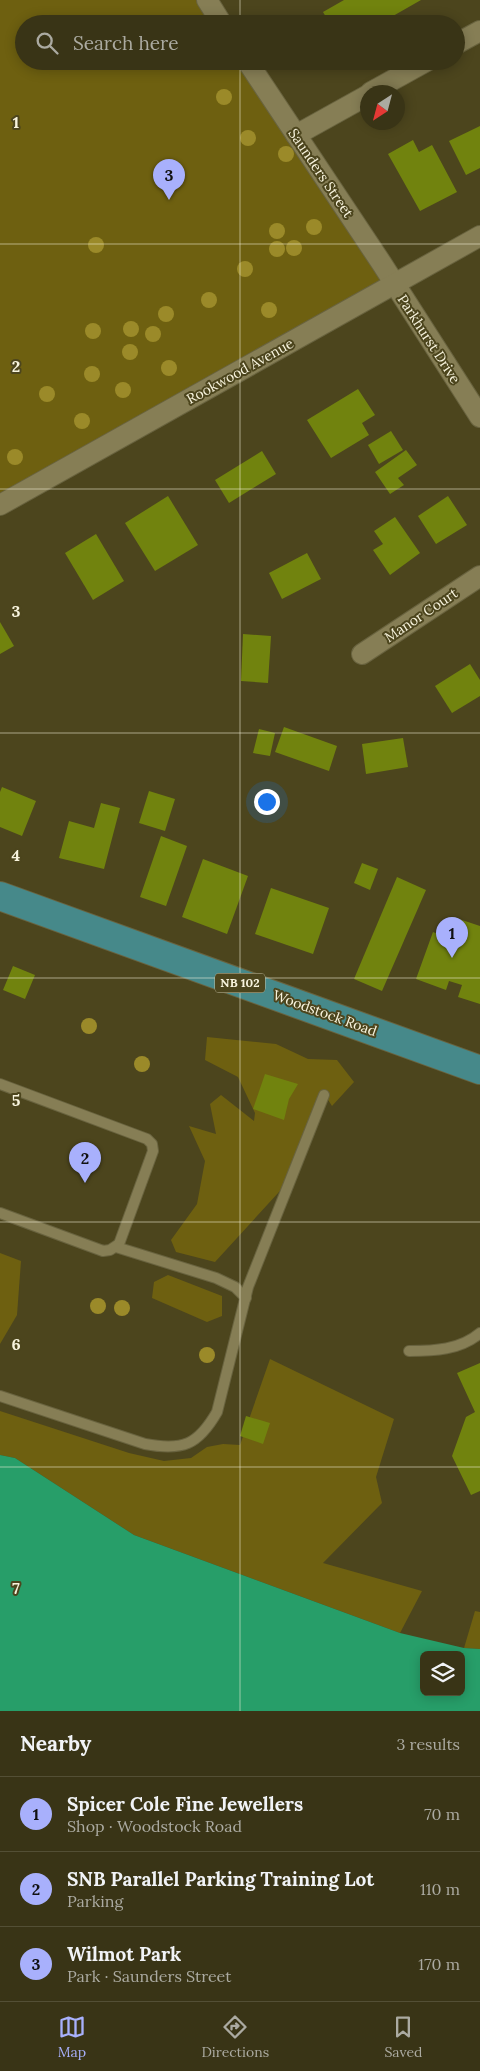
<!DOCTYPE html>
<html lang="en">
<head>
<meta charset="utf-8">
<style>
	body { margin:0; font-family:Lora,serif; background:#403c1f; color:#f1f3f6 }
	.controls { position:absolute; right:15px; bottom:15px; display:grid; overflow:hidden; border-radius:8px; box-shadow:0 2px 12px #0003 }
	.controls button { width:45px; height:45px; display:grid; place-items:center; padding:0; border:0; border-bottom:1px solid #534f35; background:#393416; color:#f1f3f6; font:25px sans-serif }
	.compass { position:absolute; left:360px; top:85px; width:45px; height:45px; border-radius:50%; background:#393416; box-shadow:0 2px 12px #0003; rotate:216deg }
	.you { position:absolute; left:266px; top:801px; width:18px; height:18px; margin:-12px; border:4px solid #fff; border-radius:50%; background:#1a73e8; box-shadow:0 0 0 8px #1a73e833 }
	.badge { display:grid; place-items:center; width:32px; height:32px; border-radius:50%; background:#a8b0fc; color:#111; font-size:16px; font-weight:700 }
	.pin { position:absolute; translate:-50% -41px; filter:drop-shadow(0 1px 2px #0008) }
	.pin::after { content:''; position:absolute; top:26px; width:18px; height:15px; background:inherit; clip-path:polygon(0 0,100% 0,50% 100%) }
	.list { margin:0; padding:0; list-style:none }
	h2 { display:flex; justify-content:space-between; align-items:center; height:65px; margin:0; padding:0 20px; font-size:21px }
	h2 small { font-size:16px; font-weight:400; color:#abaaa1 }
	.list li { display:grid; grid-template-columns:32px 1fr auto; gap:15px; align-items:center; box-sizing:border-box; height:75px; padding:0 20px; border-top:1px solid #534f35 }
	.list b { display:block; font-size:19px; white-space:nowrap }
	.list p { margin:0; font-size:16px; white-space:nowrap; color:#abaaa1 }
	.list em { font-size:16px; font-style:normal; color:#abaaa1 }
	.icon { flex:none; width:28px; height:28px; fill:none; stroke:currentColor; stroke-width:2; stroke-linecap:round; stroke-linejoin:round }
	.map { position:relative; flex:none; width:480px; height:1711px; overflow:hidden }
	.search { position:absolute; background:#393416; box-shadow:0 2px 12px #0003; left:15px; right:15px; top:15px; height:55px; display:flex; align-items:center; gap:12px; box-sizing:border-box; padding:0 18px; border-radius:28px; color:#abaaa1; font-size:19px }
	.sheet { height:290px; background:#393416 }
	nav { display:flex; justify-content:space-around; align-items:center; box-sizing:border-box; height:70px; border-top:1px solid #534f35; background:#393416; font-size:14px; color:#abaaa1 }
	nav a { display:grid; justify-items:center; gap:2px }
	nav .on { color:#a8b0fc }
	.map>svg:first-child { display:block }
	.green { fill:#6e6010 }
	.water { fill:#279e69; fill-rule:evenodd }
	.building { fill:#71830e }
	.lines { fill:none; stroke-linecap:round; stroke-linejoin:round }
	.lane-casing { stroke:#69633f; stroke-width:12 }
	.street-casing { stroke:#69633f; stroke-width:22 }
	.primary-casing { stroke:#69633f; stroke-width:30 }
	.lane { stroke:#867e55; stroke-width:10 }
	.street { stroke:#867e55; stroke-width:20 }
	.primary { stroke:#46898a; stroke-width:28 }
	.tree { fill:#9b8a29 }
	.grid { fill:none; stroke:#f8f4de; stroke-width:1; stroke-opacity:0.55 }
	.labels { text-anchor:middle; stroke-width:4; stroke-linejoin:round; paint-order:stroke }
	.shield { fill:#4c451d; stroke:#c4c0a4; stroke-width:1 }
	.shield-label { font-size:12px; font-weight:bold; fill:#f8f4de }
	.street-label { font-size:14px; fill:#f8f4de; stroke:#4c451d }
	.grid-label { font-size:16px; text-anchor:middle; font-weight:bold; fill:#f8f4de; stroke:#4c451d; stroke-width:4; stroke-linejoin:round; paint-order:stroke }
</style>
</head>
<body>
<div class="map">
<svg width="480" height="1711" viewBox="0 0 480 1711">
	<rect width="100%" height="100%" fill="#4c451d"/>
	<g class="green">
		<polygon points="0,0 207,0 222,24 24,24 24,61 247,61 395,285 0,505"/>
		<polygon points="207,1037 276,1044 308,1059 337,1060 354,1082 332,1106 325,1095 290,1180 215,1262 176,1252 171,1240 197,1204 205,1161 189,1126 216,1134 210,1104 221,1095 254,1121 255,1113 238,1077 205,1060"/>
		<polygon points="0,1253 21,1261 17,1315 0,1344"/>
		<polygon points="168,1275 222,1296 222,1316 207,1322 152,1298 154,1282"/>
		<polygon points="270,1359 394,1419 376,1477 382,1503 323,1563 422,1591 400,1633 134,1535 15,1458 0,1455 0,1411 129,1453 164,1461 191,1458 207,1447 223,1444 240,1445"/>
		<polygon points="475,1611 480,1612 480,1649 464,1648"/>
	</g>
	<path class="water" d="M0 1455 15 1458 134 1535 400 1633 464 1648 480 1649V1711H0ZM424 1655H461V1692H424Z"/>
	<g class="building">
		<polygon points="344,0 421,0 379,24 330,24 323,12"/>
		<polygon points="480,126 480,168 466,175 449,141"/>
		<polygon points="413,140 419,152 432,145 457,192 420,211 388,154"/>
		<polygon points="358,389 375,415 362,423 369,435 331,458 307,420"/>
		<polygon points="391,431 403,450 379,464 368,445"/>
		<polygon points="406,450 417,465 398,478 404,485 390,494 375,472"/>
		<polygon points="262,451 276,474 229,503 215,480"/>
		<polygon points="168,496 198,545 155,571 125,523"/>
		<polygon points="448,496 467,525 436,544 418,516"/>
		<polygon points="395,517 420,553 390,575 373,550 383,544 374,531"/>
		<polygon points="96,534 124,581 93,600 65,553"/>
		<polygon points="307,553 321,579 282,599 269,573"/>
		<polygon points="0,622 14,646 0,654"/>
		<polygon points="243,634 271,636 268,683 241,681"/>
		<polygon points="470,664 480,680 480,696 452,713 435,686"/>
		<polygon points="284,727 337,746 329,771 275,752"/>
		<polygon points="259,729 275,733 270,756 253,753"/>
		<polygon points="403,738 408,767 366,774 362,744"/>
		<polygon points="2,787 36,801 22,836 0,827 0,792"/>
		<polygon points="149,791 175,799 165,831 139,823"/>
		<polygon points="101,803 120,808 104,869 59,858 69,821 94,828"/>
		<polygon points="161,836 187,846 166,906 140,897"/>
		<polygon points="203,859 248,876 227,934 182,917"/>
		<polygon points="362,863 378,869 370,890 354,883"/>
		<polygon points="397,877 426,890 382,991 354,979"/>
		<polygon points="271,888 329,908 313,954 255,934"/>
		<polygon points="453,917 480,926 480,1004 458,997 462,985 449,981 446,990 416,979 433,932 446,937"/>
		<polygon points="13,966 35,975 25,999 3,990"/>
		<polygon points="265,1074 298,1084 289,1099 284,1120 253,1109"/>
		<polygon points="480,1363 480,1491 471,1495 452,1456 466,1417 475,1412 457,1373"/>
		<polygon points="246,1416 270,1423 263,1444 240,1436"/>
	</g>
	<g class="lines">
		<defs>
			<g id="lane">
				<polyline points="0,1084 147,1139 152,1144 153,1151 119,1244 110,1250 103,1251 0,1213"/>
				<polyline points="116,1247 216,1278 235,1287 246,1298"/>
				<path d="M409 1351C434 1351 460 1350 480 1333"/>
				<path d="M0 1396 145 1444C183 1451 198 1445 217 1412L248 1287 324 1095"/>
			</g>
			<g id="street">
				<polyline points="207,0 222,24"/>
				<polyline points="456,44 480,31"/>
				<polyline points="247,61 382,264 480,417"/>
				<polyline points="371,92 427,61"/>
				<polyline points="296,135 368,95"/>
				<polyline points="0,505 480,236"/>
				<polyline points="362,654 480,576"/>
			</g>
			<polyline id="primary" points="0,896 480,1070"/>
		</defs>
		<use href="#lane" class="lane-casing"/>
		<use href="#street" class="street-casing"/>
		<use href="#primary" class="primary-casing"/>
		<use href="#lane" class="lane"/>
		<use href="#street" class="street"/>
		<use href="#primary" class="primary"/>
	</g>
	<g class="tree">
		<circle cx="224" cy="97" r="8"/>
		<circle cx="248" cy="138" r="8"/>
		<circle cx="286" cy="154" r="8"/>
		<circle cx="314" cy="227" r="8"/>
		<circle cx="277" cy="231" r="8"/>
		<circle cx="96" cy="245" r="8"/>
		<circle cx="294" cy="248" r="8"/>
		<circle cx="277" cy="249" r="8"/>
		<circle cx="245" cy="269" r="8"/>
		<circle cx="209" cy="300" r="8"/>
		<circle cx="269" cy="310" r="8"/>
		<circle cx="166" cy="314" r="8"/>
		<circle cx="131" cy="329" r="8"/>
		<circle cx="93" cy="331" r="8"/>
		<circle cx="153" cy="334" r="8"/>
		<circle cx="130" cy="352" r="8"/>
		<circle cx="169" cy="368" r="8"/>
		<circle cx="92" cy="374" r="8"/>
		<circle cx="123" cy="390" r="8"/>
		<circle cx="47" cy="394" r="8"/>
		<circle cx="82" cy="421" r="8"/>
		<circle cx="15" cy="457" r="8"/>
		<circle cx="89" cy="1026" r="8"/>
		<circle cx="142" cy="1064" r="8"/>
		<circle cx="98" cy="1306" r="8"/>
		<circle cx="122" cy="1308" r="8"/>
		<circle cx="207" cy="1355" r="8"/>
	</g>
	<path class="grid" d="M240 0V24M240 61V1711M0 244H480M0 489H480M0 733H480M0 978H480M0 1222H480M0 1467H480"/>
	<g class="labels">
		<rect class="shield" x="215" y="973.5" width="50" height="19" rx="4"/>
		<g class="shield-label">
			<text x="240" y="987">NB 102</text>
		</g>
		<g class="street-label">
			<text transform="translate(321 173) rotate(56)" y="5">Saunders Street</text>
			<text transform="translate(429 339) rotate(57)" y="5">Parkhurst Drive</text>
			<text transform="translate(240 371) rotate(-29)" y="5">Rookwood Avenue</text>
			<text transform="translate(421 615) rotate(-34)" y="5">Manor Court</text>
			<text transform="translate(325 1013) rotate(20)" y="5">Woodstock Road</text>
		</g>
	</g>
	<g class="grid-label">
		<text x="16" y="128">1</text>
		<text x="16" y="372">2</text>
		<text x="16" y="617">3</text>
		<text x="16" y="861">4</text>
		<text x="16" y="1106">5</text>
		<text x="16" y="1350">6</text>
		<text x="16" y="1594">7</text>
	</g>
</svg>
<div class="controls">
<button><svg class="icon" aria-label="layers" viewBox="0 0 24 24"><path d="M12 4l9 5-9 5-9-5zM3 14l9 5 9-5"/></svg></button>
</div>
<svg class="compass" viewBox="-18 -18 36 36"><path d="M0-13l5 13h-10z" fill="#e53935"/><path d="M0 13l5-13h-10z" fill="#abaaa1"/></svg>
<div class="you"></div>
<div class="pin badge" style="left:452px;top:958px">1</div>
<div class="pin badge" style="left:85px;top:1183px">2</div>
<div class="pin badge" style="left:169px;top:200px">3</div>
<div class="search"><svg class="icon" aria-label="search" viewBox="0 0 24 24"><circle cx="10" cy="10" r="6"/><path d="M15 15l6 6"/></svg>Search here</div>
</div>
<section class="sheet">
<h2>Nearby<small>3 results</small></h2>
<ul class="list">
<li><span class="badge">1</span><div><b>Spicer Cole Fine Jewellers</b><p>Shop · Woodstock Road</p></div><em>70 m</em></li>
<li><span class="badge">2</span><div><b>SNB Parallel Parking Training Lot</b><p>Parking</p></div><em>110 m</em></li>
<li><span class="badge">3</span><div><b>Wilmot Park</b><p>Park · Saunders Street</p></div><em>170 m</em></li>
</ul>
</section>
<nav>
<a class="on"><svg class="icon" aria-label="map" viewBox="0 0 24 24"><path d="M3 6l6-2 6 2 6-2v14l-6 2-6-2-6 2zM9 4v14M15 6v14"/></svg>Map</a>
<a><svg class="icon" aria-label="directions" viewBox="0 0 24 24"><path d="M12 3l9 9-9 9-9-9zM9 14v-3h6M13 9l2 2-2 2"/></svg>Directions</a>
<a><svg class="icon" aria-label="saved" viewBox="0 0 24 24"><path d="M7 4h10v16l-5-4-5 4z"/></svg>Saved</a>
</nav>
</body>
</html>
